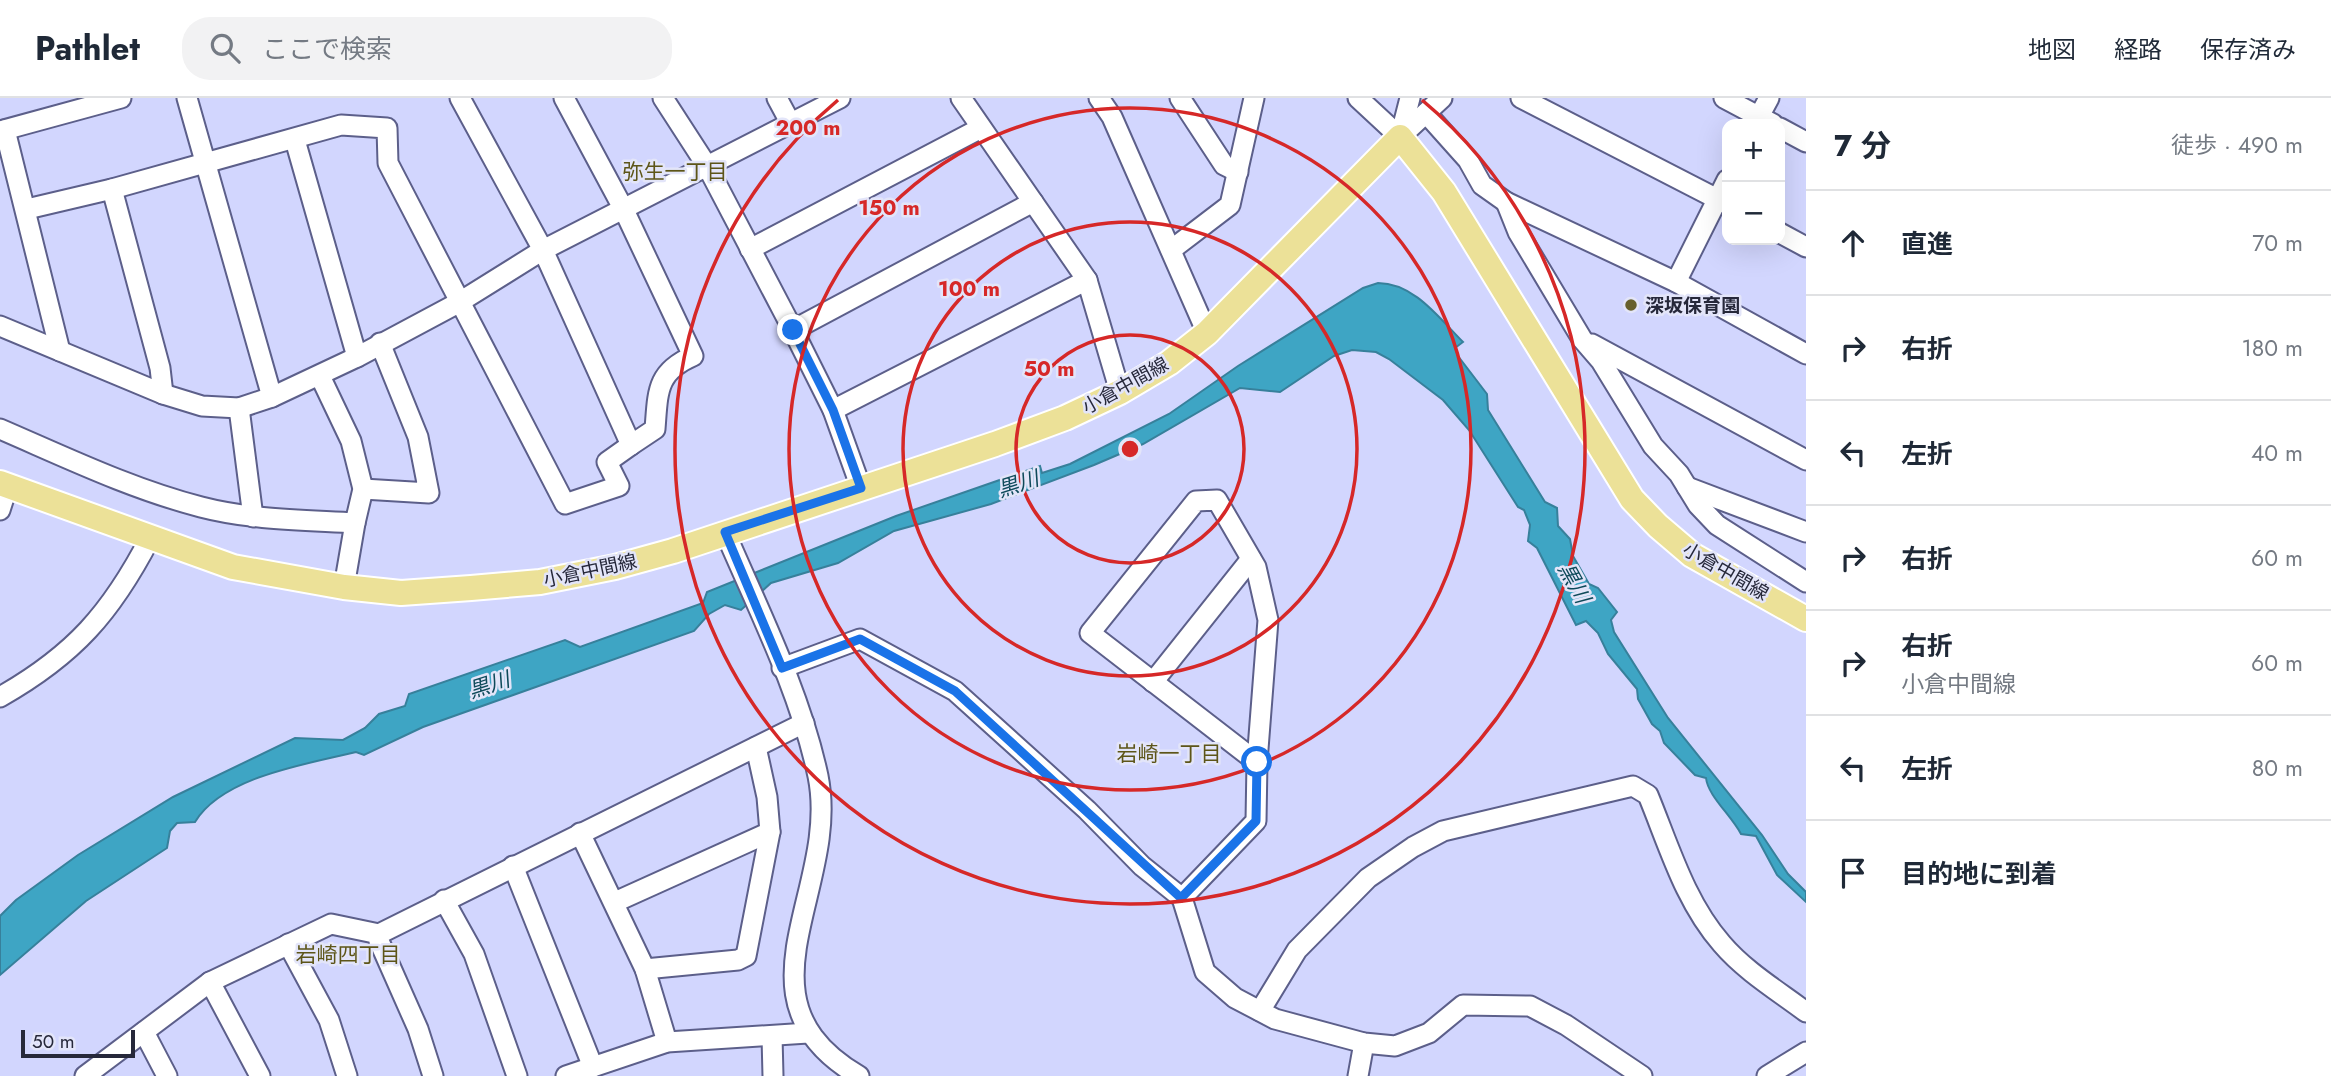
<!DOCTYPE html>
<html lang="ja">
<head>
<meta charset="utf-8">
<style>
	body { margin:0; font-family:Jost,"Noto Sans JP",sans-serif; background:#f2f2f3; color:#1f2937 }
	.controls { position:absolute; right:21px; top:21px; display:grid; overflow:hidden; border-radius:14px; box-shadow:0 7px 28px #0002 }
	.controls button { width:63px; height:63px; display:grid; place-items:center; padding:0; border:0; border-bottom:2px solid #e0e1e3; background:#fff; color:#1f2937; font:35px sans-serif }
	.scale { position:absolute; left:21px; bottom:18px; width:114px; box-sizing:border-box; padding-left:7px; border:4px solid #26283a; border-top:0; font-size:19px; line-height:24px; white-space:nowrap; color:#26283a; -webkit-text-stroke:5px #e3e5f9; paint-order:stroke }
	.stop { position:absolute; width:21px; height:21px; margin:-16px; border:5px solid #1a73e8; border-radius:50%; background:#fff }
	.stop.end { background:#1a73e8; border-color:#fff; box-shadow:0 2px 7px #0008 }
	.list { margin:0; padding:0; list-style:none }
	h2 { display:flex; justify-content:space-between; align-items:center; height:91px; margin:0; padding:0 28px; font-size:30px }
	h2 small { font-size:23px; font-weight:400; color:#747a83 }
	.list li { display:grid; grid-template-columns:46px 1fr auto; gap:21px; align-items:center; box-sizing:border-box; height:105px; padding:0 28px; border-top:2px solid #e0e1e3 }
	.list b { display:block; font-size:26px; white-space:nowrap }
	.list p { margin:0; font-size:23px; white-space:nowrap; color:#747a83 }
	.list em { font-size:23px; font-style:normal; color:#747a83 }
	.icon { flex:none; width:38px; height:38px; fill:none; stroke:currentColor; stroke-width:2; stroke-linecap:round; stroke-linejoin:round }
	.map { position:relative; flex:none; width:1806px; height:978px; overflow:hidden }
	header { display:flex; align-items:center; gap:42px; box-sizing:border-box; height:98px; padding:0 35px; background:#fff; border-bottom:2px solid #e0e1e3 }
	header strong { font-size:33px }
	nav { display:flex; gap:38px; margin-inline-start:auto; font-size:24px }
	.search { width:490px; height:63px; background:#f2f2f3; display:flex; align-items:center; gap:18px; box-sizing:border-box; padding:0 24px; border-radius:28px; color:#747a83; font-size:26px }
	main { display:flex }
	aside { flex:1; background:#fff }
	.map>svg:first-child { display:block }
	.water { fill:#3ea5c4; stroke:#37809b; stroke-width:2 }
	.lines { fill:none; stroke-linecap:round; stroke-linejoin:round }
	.minor-casing { stroke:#5c5f8a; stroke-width:23 }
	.major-casing { stroke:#fff; stroke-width:28 }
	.minor { stroke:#fff; stroke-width:19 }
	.major { stroke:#ece198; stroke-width:24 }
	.route { stroke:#1a73e8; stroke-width:9 }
	.ring { fill:none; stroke:#d62828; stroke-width:3.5 }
	.poi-dot { fill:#67602c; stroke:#e3e5f9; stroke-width:2.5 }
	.labels { text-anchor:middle; stroke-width:5; stroke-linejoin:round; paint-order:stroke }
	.poi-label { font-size:19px; font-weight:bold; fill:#26283a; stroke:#e3e5f9; text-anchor:start }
	.street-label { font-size:19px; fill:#26283a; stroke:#e3e5f9 }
	.neighbourhood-label { font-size:21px; fill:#5d5518; stroke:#e3e5f9 }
	.water-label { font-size:21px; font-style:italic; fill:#0e4a5a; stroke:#e3e5f9 }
	.centre { fill:#d62828; stroke:#e3e5f9; stroke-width:3.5 }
	.ring-label { font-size:21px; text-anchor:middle; font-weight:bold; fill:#d62828; stroke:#e3e5f9; stroke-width:5; stroke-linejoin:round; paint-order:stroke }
</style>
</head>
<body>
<header>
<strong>Pathlet</strong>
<div class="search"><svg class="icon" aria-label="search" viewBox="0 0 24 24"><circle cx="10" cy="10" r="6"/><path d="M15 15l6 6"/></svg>ここで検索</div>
<nav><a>地図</a><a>経路</a><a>保存済み</a></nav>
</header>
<main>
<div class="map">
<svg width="1806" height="978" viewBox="0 0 1806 978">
	<rect width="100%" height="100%" fill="#d2d6fe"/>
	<path class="water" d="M1378 185C1414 185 1439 220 1463 244L1455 250 1458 258 1487 296 1488 312 1545 404 1557 410 1558 428 1570 441 1573 458 1589 486 1598 490 1617 514 1611 522 1614 534 1668 620 1762 737 1788 776 1806 794V804L1777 777 1756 738 1741 736C1731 717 1708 698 1706 680L1695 677 1664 645 1660 633 1652 626 1638 601 1637 591 1608 556 1598 535 1586 523 1576 527 1537 450 1528 443 1530 427 1524 412 1518 409 1469 332 1443 302 1389 261 1376 254 1352 252 1334 258 1280 294 1240 290 1143 346 1094 367 991 406 894 433 838 465 771 485 741 512 725 507 709 516 694 533 423 629 364 657 356 654C308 666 223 678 195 724L177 725 170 733 167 750 86 803 0 877V818L16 802 78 757 173 699 295 640 343 642 365 630 379 616 405 608 409 596 565 542 580 549 703 505 707 494 896 418 1040 368 1042 375 1070 366 1169 316 1238 268 1363 190Z"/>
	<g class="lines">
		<defs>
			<g id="minor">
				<polyline points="187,0 272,299"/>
				<path d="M460 0 543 152 631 347 655 331C658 294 656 274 693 258L623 110 564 0"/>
				<polyline points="663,0 707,68 793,232 1033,104"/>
				<polyline points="777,0 791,26"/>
				<polyline points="961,0 1087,182 1120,294"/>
				<polyline points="1099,0 1112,19 1207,235"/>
				<polyline points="1180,0 1224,67 1238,74"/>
				<polyline points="1358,0 1400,39"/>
				<polyline points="1521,0 1727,106"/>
				<polyline points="1724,0 1773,26"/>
				<polyline points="1426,15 1468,62 1482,87 1506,104 1676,184 1806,256"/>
				<polyline points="1755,26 1769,0"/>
				<polyline points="1780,30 1806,44"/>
				<polyline points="5,32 60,253"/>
				<polyline points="0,33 121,0"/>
				<polyline points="1400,39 1442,0"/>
				<polyline points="1400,39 1410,0"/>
				<polyline points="295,42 357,259"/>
				<polyline points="112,91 160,270 163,296"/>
				<polyline points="1506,104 1518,134 1582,241 1601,263 1653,348 1679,376 1698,407 1717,427 1806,484"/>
				<polyline points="27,111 112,91 341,27 387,30 388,65 565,406 619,388 607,364 631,347"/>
				<polyline points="1780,135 1806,149"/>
				<polyline points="750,151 981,30"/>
				<polyline points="1171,152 1230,107 1254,0"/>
				<polyline points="1676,184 1727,82"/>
				<polyline points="0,228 163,296 202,308 239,310 272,299 357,259 458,205 543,152 840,0"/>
				<polyline points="793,232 833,312 861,390"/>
				<polyline points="1592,246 1806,362"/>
				<polyline points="239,310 253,419"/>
				<polyline points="833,312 1087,182"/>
				<path d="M0 331C65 359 131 391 201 409 251 422 303 422 355 425L363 391 351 343 320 278"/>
				<polyline points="1687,389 1806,434"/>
				<polyline points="363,391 429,395 418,339 380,245"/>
				<polygon points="1217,402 1256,469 1268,522 1257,664 1090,535 1196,403"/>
				<polyline points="0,412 8,387"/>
				<path d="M725 434C759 513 800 594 818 678 841 792 727 901 859 978"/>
				<polyline points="344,489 355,425"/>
				<polyline points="782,570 860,541 955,593 1087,712 1142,768 1182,800 1205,874 1235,900 1275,921 1364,945 1395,948 1429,935 1463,907 1530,908 1566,927 1642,978"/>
				<polyline points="1153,584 1251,461"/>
				<path d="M0 599C74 557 111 515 150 440"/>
				<polyline points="580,735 645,871 667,944"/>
				<polyline points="513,768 593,969"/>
				<polyline points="1182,800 1256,723 1257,664"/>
				<polyline points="444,802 474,856 517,978"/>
				<polyline points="615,804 770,734"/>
				<polyline points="288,846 329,922 347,978"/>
				<polyline points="645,871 738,862 746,858 770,734 767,699 756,649"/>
				<polyline points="210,884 260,978"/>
				<path d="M1260 913 1297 852 1368 780 1413 749 1443 733 1633 688 1648 697C1669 748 1685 804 1722 846 1745 873 1778 893 1806 914"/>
				<polyline points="144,934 167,978"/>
				<polyline points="772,938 773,978"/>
				<polyline points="85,978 210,884 331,826 379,836"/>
				<polyline points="433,978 418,931 379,843 379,836 804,625"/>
				<polyline points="566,978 667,944 808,935"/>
				<polyline points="1358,978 1364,945"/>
				<polyline points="1767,978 1806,954"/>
			</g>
			<polyline id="major" points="0,385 233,469 344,489 401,495 471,490 540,484 615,469 673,453 995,346 1065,320 1120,294 1169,265 1207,235 1400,39 1444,94 1632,401 1658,428 1692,457 1806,521"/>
		</defs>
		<use href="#minor" class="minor-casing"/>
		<use href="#major" class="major-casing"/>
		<use href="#minor" class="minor"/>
		<use href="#major" class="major"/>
	</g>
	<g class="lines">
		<polyline class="route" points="793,232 833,312 861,390 725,434 782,570 860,541 955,593 1181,800 1256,723 1257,664"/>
	</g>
	<g class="ring">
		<circle cx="1130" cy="351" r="114"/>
		<circle cx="1130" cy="351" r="227"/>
		<circle cx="1130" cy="351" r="341"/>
		<path d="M1422 2A455 455 0 1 1 838 2"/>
	</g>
	<circle class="poi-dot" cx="1631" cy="207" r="7"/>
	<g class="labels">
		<g class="poi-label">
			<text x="1645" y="214">深坂保育園</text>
		</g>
		<g class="street-label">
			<text transform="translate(1125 287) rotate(-29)" y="7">小倉中間線</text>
			<text transform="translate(590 472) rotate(-12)" y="7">小倉中間線</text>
			<text transform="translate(1726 473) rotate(30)" y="7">小倉中間線</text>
		</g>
		<g class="neighbourhood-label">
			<text x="675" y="81">弥生一丁目</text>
			<text x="1169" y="663">岩崎一丁目</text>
			<text x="348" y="864">岩崎四丁目</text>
		</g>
		<g class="water-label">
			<text transform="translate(1018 386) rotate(-18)" y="7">黒川</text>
			<text transform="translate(1574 485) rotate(61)" y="7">黒川</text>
			<text transform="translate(489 587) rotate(-18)" y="7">黒川</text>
		</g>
	</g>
	<circle cx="1130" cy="351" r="10" class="centre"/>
	<g class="ring-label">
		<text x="808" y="37">200 m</text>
		<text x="889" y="117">150 m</text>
		<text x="969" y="198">100 m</text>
		<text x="1049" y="278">50 m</text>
	</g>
</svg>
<div class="controls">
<button>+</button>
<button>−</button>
</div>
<div class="scale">50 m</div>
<div class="stop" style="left:1257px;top:664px"></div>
<div class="stop end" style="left:793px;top:232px"></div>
</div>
<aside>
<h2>7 分<small>徒歩 · 490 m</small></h2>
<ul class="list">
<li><svg class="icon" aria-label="ahead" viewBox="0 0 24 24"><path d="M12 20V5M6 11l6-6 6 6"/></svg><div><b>直進</b></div><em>70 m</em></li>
<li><svg class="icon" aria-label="right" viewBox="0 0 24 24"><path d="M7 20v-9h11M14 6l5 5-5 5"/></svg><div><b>右折</b></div><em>180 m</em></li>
<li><svg class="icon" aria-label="left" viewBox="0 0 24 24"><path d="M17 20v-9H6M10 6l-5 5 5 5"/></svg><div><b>左折</b></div><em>40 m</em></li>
<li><svg class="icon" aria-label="right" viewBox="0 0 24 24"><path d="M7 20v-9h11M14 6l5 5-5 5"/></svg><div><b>右折</b></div><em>60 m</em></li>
<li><svg class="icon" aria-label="right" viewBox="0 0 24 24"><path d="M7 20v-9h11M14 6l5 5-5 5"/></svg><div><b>右折</b><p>小倉中間線</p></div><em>60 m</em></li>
<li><svg class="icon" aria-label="left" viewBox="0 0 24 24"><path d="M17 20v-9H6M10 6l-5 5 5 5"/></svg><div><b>左折</b></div><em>80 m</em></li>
<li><svg class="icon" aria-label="arrive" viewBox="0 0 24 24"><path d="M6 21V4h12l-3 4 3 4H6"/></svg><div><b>目的地に到着</b></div></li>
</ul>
</aside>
</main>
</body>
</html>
